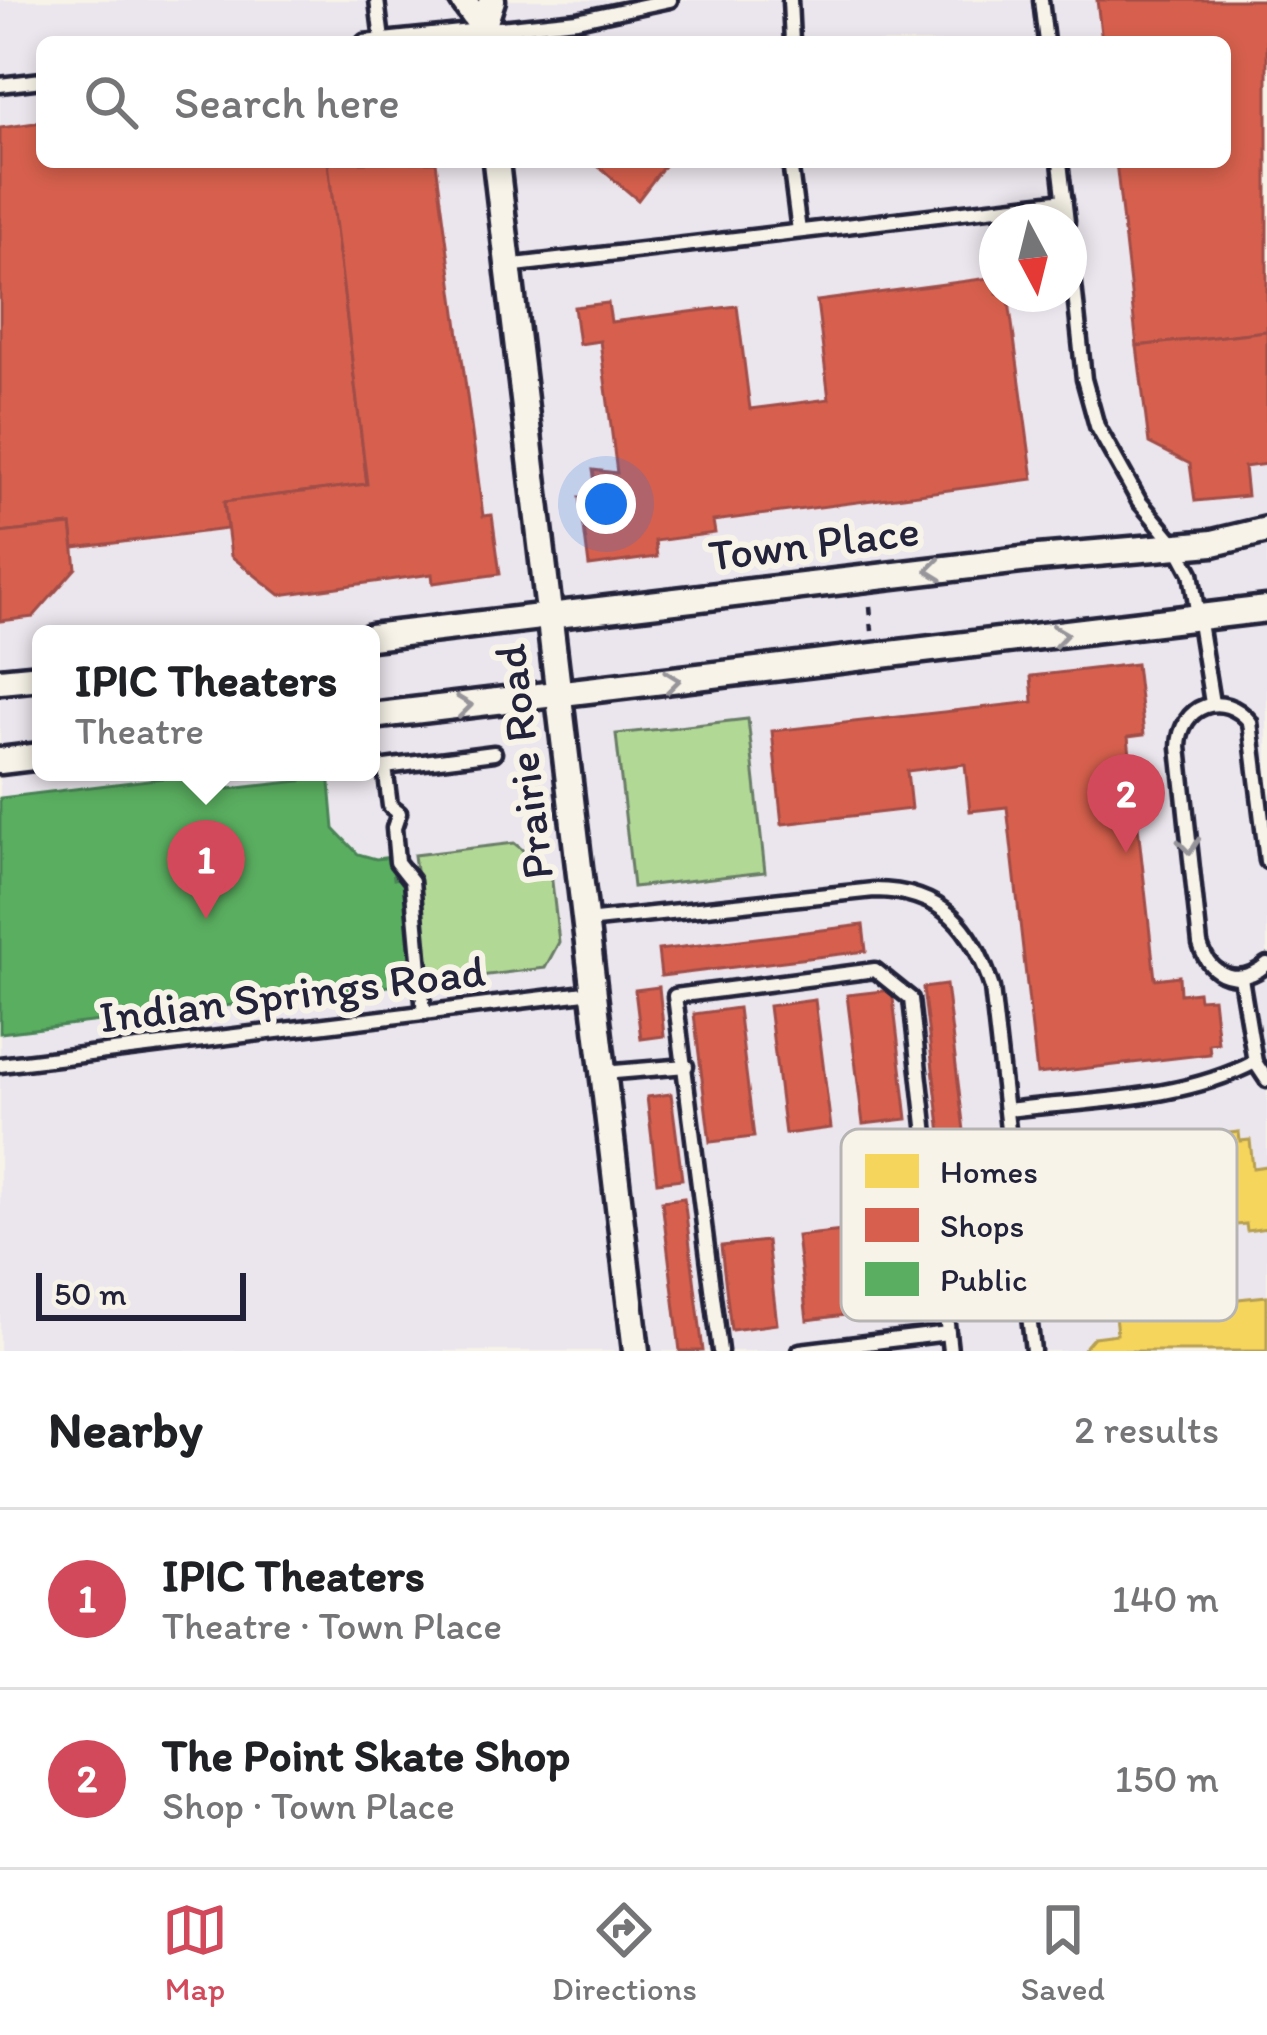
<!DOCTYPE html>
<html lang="en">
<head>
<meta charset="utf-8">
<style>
	body { margin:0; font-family:Itim,sans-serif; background:#f6f6f6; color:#202124 }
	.compass { position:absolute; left:979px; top:204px; width:108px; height:108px; border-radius:50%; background:#fff; box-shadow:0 6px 18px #0003; rotate:173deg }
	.scale { position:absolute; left:36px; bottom:30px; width:210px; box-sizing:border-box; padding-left:12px; border:6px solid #22223b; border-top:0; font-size:33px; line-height:42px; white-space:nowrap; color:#22223b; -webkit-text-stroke:9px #f7f3e8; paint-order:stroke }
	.you { position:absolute; left:606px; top:504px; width:42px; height:42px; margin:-30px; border:9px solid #fff; border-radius:50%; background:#1a73e8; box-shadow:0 0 0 18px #1a73e833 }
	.badge { display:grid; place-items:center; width:78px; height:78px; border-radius:50%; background:#d1495b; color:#fff; font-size:39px; font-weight:700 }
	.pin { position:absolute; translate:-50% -99px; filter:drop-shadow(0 3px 6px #0008) }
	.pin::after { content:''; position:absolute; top:63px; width:42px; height:36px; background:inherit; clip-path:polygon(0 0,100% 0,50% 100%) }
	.popup { position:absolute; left:32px; top:625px; width:348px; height:156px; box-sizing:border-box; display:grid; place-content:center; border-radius:18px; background:#fff; filter:drop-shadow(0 3px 9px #0005); font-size:39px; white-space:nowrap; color:#757577 }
	.popup b { font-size:45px; color:#202124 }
	.popup::after { content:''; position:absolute; left:50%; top:100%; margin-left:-24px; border:24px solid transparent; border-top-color:#fff }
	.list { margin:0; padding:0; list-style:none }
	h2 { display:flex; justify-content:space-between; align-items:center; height:156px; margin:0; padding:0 48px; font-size:51px }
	h2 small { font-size:39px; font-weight:400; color:#757577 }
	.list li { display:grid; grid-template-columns:78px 1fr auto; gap:36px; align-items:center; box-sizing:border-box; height:180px; padding:0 48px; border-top:3px solid #e0e0e0 }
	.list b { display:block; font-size:45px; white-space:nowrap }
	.list p { margin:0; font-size:39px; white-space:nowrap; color:#757577 }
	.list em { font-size:39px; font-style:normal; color:#757577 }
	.icon { flex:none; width:66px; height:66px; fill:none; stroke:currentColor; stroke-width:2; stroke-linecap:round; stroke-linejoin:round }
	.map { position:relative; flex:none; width:1267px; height:1351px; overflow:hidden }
	.search { position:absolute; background:#fff; box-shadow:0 6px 18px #0003; left:36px; right:36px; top:36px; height:132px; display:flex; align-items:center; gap:30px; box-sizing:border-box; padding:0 42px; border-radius:18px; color:#757577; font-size:45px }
	.sheet { height:516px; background:#fff }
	nav { display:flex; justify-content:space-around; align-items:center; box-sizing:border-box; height:168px; border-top:3px solid #e0e0e0; background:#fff; font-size:33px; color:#757577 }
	nav a { display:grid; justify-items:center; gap:6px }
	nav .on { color:#d1495b }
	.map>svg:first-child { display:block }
	.built { fill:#ebe6ed; fill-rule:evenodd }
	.green { fill:#b1d894; stroke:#6a7d68; stroke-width:3 }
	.homes { fill:#f6d55c; stroke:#b69f52; stroke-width:3 }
	.shops { fill:#d6604d; stroke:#a04d48; stroke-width:3 }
	.public { fill:#5aae61; stroke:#498456; stroke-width:3 }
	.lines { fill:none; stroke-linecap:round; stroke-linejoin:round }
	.lane-casing { stroke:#22223b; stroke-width:21 }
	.street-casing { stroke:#22223b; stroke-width:33 }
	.path { stroke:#22223b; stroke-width:4.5; stroke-dasharray:9 9; stroke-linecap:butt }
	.lane { stroke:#f7f3e8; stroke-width:12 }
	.street { stroke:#f7f3e8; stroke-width:24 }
	.oneway { stroke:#97959a }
	.labels { text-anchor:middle; stroke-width:12; stroke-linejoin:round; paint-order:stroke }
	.street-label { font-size:45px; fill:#22223b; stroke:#f7f3e8 }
	.key { fill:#f7f3e8; stroke:#b7b4b4; stroke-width:3 }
	.key-label { font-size:33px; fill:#22223b }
</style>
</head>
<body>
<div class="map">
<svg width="1267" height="1351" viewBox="0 0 1267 1351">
	<rect width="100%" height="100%" fill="#f7f3e8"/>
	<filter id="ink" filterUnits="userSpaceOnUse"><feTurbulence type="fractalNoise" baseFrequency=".00833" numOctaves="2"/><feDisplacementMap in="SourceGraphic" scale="24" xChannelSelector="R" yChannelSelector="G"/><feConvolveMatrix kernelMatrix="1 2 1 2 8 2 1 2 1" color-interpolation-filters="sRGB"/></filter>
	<g filter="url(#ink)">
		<path class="built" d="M0 0H1267V1351H0ZM42 42H1225V162H42ZM997 222H1069V294H997ZM41 634H371V772H41Z"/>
		<g class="green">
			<polygon points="748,719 765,872 633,887 616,734"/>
			<polygon points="514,843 551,873 559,942 545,968 430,982 414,855"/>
		</g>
		<polygon class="homes" points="1239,1132 1240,1141 1250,1140 1253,1168 1267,1166 1267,1228 1247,1231 1246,1224 1161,1233 1161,1230 1156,1230 1149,1239 1150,1247 1160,1246 1166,1300 1158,1300 1160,1311 1165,1316 1173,1315 1172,1306 1267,1296 1267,1351 1082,1351 1094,1337 1117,1334 1110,1270 1069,1275 1060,1196 1053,1197 1048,1153"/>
		<g class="shops">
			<polygon points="1097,0 1267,0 1267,331 1137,346 1116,162 1225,162 1225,42 1102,42"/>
			<polygon points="42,122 42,162 328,162 367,484 224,502 227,529 74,548 71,525 0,533 0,128"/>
			<polygon points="328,162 436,162 483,516 492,515 500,574 433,583 432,574 280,595 231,556 224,502 367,484"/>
			<polygon points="593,162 667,162 638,200"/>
			<polygon points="997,277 997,294 1008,294 1033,479 713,521 715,533 655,541 657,557 589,566 580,497 598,500 593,470 617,473 600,341 579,344 574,307 608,303 611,322 737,306 750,409 829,399 817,301"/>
			<polygon points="1267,331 1267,464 1244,467 1247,496 1195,501 1190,464 1149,443 1137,346"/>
			<polygon points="71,525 76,568 33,617 0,621 0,533"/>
			<polygon points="1136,664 1144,735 1128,737 1155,979 1179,976 1180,994 1198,992 1199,999 1213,998 1218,1043 1209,1044 1210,1054 1037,1074 1007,807 970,811 965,764 907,771 911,809 782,824 772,731 1033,702 1031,676"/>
			<polygon points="863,925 866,951 661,976 658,950"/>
			<polygon points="946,985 966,1147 943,1150 923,988"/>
			<polygon points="659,987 664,1036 641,1039 635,990"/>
			<polygon points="892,990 907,1119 863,1124 847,995"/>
			<polygon points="815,1000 831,1128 785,1134 769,1006"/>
			<polygon points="738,1008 754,1137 710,1142 694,1014"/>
			<polygon points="671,1094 682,1179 657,1182 647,1097"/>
			<polygon points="684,1198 703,1351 680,1351 662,1201"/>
			<polygon points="920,1222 930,1305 884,1311 874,1228"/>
			<polygon points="843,1231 853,1314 807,1320 797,1236"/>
			<polygon points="767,1241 777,1324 731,1330 721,1246"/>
		</g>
		<polygon class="public" points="214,772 227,772 229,789 301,781 302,772 329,772 334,829 358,854 376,859 392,857 394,879 407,877 417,960 403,961 406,984 0,1033 0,798"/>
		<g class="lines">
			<defs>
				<g id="lane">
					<polyline points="377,0 382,40"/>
					<polyline points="790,0 792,42"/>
					<polyline points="1041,0 1046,42"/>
					<polyline points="364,42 577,20 670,0"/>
					<polyline points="0,85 42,80"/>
					<polyline points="790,162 799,231"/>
					<polyline points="1060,162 1067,222"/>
					<polyline points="1069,237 1084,379 1097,426 1139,501 1176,545 1191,573 1212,703"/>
					<polyline points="507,266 1065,200"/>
					<polyline points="349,772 352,772"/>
					<path d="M1267 861 1250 722C1223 689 1180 705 1179 747L1200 944C1210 978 1240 987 1267 964"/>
					<path d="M586 921 874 890C942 890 973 927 992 988L1033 1351"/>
					<polyline points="1241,978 1255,1062 1267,1080"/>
					<polyline points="424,1013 412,881 397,862 394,828 399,813 390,806 385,767 494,753"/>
					<polyline points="0,1065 593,992"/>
					<polyline points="603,1073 686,1066"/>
					<path d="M1006 1110C1089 1100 1181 1101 1255 1062"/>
					<polyline points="720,1351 675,996 875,970 911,999 950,1351"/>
					<polyline points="800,1351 948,1333"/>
				</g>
				<g id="street">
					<polyline points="463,0 483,28"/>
					<polyline points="485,42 483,28 492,0"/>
					<polyline points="496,162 636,1351"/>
					<polyline points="371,637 1038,558 1213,543 1267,530"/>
					<polyline points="0,681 41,677"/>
					<polyline points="371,716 1267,609"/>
					<polyline points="0,761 41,756"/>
				</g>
			</defs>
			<use href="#lane" class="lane-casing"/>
			<use href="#street" class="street-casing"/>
			<g class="path">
				<polyline points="861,529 864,553"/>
				<polyline points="870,606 872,631"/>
			</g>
			<use href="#lane" class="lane"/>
			<use href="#street" class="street"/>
		</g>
		<defs><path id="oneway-chevron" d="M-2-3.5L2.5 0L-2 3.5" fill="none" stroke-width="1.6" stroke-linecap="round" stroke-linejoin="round" transform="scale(3)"/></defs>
		<g class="oneway">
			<use href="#oneway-chevron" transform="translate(934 570) rotate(173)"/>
			<use href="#oneway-chevron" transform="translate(1060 635) rotate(-8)"/>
			<use href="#oneway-chevron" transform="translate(672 681) rotate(-7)"/>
			<use href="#oneway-chevron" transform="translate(464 706) rotate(-7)"/>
			<use href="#oneway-chevron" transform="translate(1189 846) rotate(84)"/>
		</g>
	</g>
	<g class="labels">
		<g class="street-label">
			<text transform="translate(814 542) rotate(-7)" y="16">Town Place</text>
			<text transform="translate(523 762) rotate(-97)" y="16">Prairie Road</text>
			<text transform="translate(292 993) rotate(-7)" y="16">Indian Springs Road</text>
		</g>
	</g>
	<rect x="841" y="1129" width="396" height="192" rx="18" class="key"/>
	<rect x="865" y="1154" width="54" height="34" fill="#f6d55c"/>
	<rect x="865" y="1208" width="54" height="34" fill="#d6604d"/>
	<rect x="865" y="1262" width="54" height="34" fill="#5aae61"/>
	<g class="key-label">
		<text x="940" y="1183">Homes</text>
		<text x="940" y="1237">Shops</text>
		<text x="940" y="1291">Public</text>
	</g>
</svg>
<svg class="compass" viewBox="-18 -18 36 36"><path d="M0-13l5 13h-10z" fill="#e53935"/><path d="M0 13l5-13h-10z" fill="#757577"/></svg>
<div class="scale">50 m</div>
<div class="you"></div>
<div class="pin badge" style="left:206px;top:919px">1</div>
<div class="popup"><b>IPIC Theaters</b>Theatre</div>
<div class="pin badge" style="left:1126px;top:853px">2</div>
<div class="search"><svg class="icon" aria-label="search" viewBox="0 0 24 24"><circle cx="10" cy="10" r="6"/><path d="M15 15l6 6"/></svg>Search here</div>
</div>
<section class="sheet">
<h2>Nearby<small>2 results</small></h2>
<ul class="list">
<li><span class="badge">1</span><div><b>IPIC Theaters</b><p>Theatre · Town Place</p></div><em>140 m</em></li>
<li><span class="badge">2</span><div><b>The Point Skate Shop</b><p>Shop · Town Place</p></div><em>150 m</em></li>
</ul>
</section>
<nav>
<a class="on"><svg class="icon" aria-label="map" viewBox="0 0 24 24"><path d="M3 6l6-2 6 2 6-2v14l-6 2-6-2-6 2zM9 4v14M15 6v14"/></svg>Map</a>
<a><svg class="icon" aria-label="directions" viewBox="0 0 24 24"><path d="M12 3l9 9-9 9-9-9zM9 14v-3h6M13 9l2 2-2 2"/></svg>Directions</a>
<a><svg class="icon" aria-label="saved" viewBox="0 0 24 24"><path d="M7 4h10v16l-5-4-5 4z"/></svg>Saved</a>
</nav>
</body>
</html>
